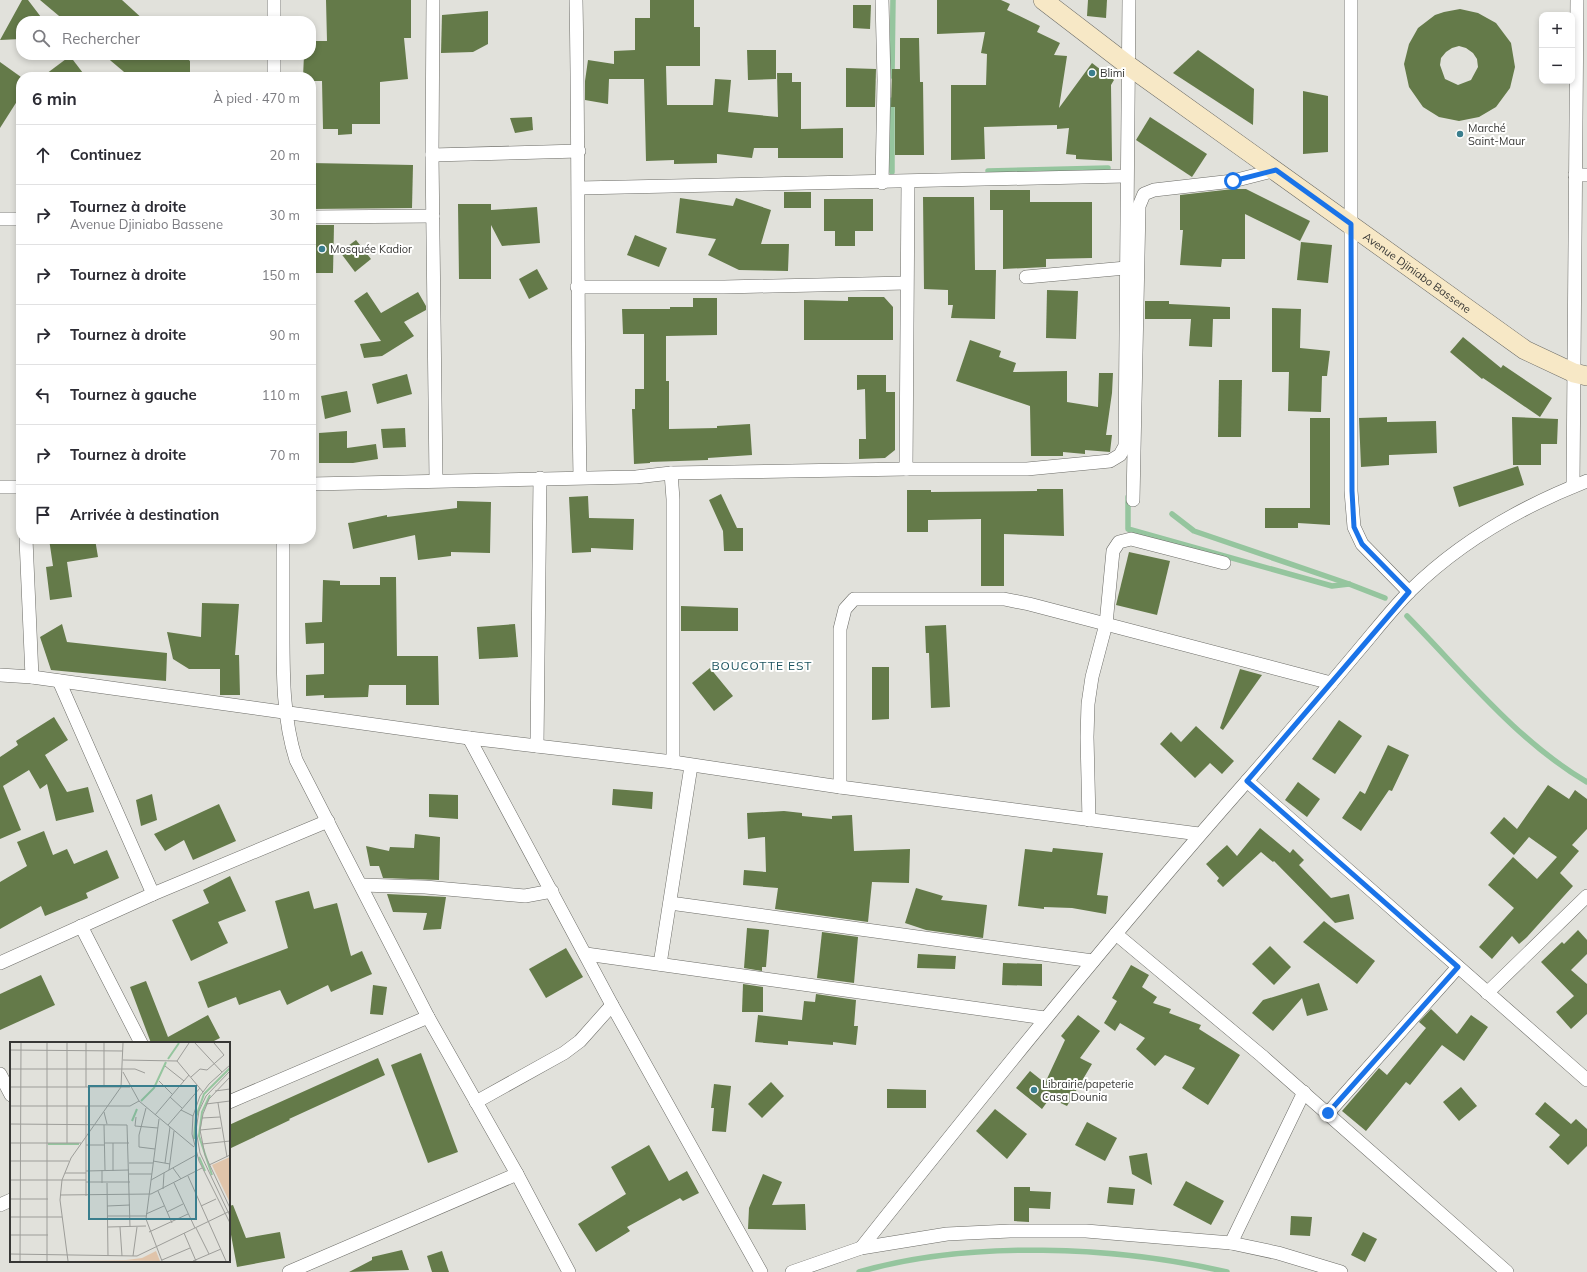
<!DOCTYPE html>
<html lang="fr">
<head>
<meta charset="utf-8">
<style>
	body { margin:0; font-family:Mulish,sans-serif; background:#f2f2f3; color:#2b2b33 }
	.controls { position:absolute; right:12px; top:12px; display:grid; overflow:hidden; border-radius:8px; box-shadow:0 2px 6px #0003 }
	.controls button { width:36px; height:36px; display:grid; place-items:center; padding:0; border:0; border-bottom:1px solid #e1e1e2; background:#fff; color:#2b2b33; font:20px sans-serif }
	.stop { position:absolute; width:12px; height:12px; margin:-9px; border:3px solid #1a73e8; border-radius:50%; background:#fff }
	.stop.end { background:#1a73e8; border-color:#fff; box-shadow:0 1px 4px #0008 }
	.list { margin:0; padding:0; list-style:none }
	h2 { display:flex; justify-content:space-between; align-items:center; height:52px; margin:0; padding:0 16px; font-size:17px }
	h2 small { font-size:13px; font-weight:400; color:#7c7c81 }
	.list li { display:grid; grid-template-columns:26px 1fr auto; gap:12px; align-items:center; box-sizing:border-box; height:60px; padding:0 16px; border-top:1px solid #e1e1e2 }
	.list b { display:block; font-size:15px; white-space:nowrap }
	.list p { margin:0; font-size:13px; white-space:nowrap; color:#7c7c81 }
	.list em { font-size:13px; font-style:normal; color:#7c7c81 }
	.icon { flex:none; width:22px; height:22px; fill:none; stroke:currentColor; stroke-width:2; stroke-linecap:round; stroke-linejoin:round }
	.map { position:relative; flex:none; width:1587px; height:1272px; overflow:hidden }
	.search { position:absolute; background:#fff; box-shadow:0 2px 6px #0003; left:16px; top:16px; width:300px; height:44px; display:flex; align-items:center; gap:10px; box-sizing:border-box; padding:0 14px; border-radius:16px; color:#7c7c81; font-size:15px }
	.panel { position:absolute; background:#fff; box-shadow:0 2px 6px #0003; left:16px; top:72px; width:300px; height:472px; border-radius:16px }
	.map>svg:first-child { display:block }
	.lines { fill:none; stroke-linecap:round; stroke-linejoin:round }
	.stream { stroke:#95c59e; stroke-width:5.5 }
	.building { fill:#647a49; fill-rule:evenodd }
	.street-casing { stroke:#6c6c67; stroke-width:14 }
	.secondary-casing { stroke:#6c6c67; stroke-width:20 }
	.street { stroke:#fff; stroke-width:13 }
	.secondary { stroke:#f7e8c6; stroke-width:19 }
	.route { stroke:#1a73e8; stroke-width:5 }
	.poi-dot { fill:#3a7e8d; stroke:#fffffe; stroke-width:1.5 }
	.labels { text-anchor:middle; stroke-width:4; stroke-linejoin:round; paint-order:stroke }
	.poi-label { font-size:11px; fill:#373735; stroke:#fffffe; text-anchor:start }
	.street-label { font-size:11px; fill:#373735; stroke:#fffffe }
	.neighbourhood-label { font-size:12px; letter-spacing:1px; fill:#1a525e; stroke:#fffffe }
	.inset-river { fill:none; stroke:#95c59e; stroke-width:2 }
	.inset-road { fill:none; stroke:#9d9d99; stroke-width:1 }
	.view { fill:#3a7e8d; fill-opacity:0.15; stroke:#3a7e8d; stroke-width:2 }
	.inset-edge { fill:none; stroke:#373735; stroke-width:2 }
</style>
</head>
<body>
<div class="map">
<svg width="1587" height="1272" viewBox="0 0 1587 1272">
	<rect width="100%" height="100%" fill="#e1e1db"/>
	<g class="lines">
		<g class="stream">
			<polyline points="892,76 893,0"/>
			<polyline points="988,171 1108,168"/>
			<polyline points="892,172 892,100"/>
			<polyline points="1128,497 1128,529 1332,586 1349,584"/>
			<polyline points="1172,514 1194,531 1349,584 1385,598"/>
			<path d="M1407 616C1463 673 1518 742 1587 782"/>
			<path d="M859 1272C969 1240 1116 1246 1227 1272"/>
		</g>
	</g>
	<g class="building">
		<polygon points="22,0 28,0 44,21 21,21 21,39 0,40"/>
		<polygon points="40,0 122,0 145,21 65,21"/>
		<polygon points="326,0 411,0 411,38 404,38 408,79 380,82 380,124 352,124 352,134 338,135 338,129 323,129 322,81 311,81 311,77 303,77 304,55 311,55 311,41 327,41"/>
		<polygon points="650,0 694,0 694,27 700,27 700,66 666,66 667,105 713,105 715,79 731,80 728,112 778,117 777,73 792,73 792,82 801,82 801,129 843,128 843,158 778,158 778,148 754,148 752,158 717,154 717,163 674,164 674,160 646,161 644,79 609,79 608,104 585,100 585,81 588,60 614,64 614,51 635,50 635,18 650,18"/>
		<polygon points="937,0 1001,0 1010,4 1007,10 1040,26 1037,32 1060,43 1054,55 1067,56 1059,108 1092,63 1114,80 1111,85 1112,161 1076,159 1076,155 1066,154 1069,128 1057,129 1057,125 984,127 985,159 951,160 951,85 986,85 987,54 981,53 985,32 937,34"/>
		<polygon points="1088,0 1107,0 1106,18 1087,16"/>
		<polygon points="853,5 871,5 870,29 853,28"/>
		<path d="M1460 9 1478 13 1496 23 1511 43 1515 67 1510 88 1496 107 1479 117 1459 121 1439 117 1423 107 1409 87 1404 64 1409 44 1418 28 1435 15 1444 12ZM1459 46 1466 48 1473 53 1477 59 1478 67 1471 80 1458 85 1445 79 1440 65 1441 58 1446 52 1452 48Z"/>
		<polygon points="488,11 488,44 473,52 441,53 442,15"/>
		<polygon points="900,38 919,38 920,82 923,82 924,155 895,155 895,107 891,107 892,69 900,69"/>
		<polygon points="747,50 776,50 776,79 748,80"/>
		<polygon points="1198,50 1254,89 1253,125 1173,73"/>
		<polygon points="104,55 183,55 190,61 190,77 130,77"/>
		<polygon points="70,56 86,77 42,77"/>
		<polygon points="0,62 21,77 21,95 0,128"/>
		<polygon points="846,68 876,69 875,107 846,107"/>
		<polygon points="1303,91 1328,96 1328,152 1303,154"/>
		<polygon points="532,117 533,130 515,133 510,118"/>
		<polygon points="1150,117 1207,154 1192,177 1136,140"/>
		<polygon points="311,163 413,165 412,208 311,209"/>
		<polygon points="1233,189 1246,189 1310,221 1300,241 1245,214 1245,259 1222,259 1221,267 1180,265 1183,230 1180,230 1180,195"/>
		<polygon points="990,190 1030,190 1030,202 1092,202 1092,258 1046,259 1046,267 1003,269 1003,210 990,210"/>
		<rect x="784" y="192" width="27" height="16"/>
		<polygon points="923,197 974,197 975,270 996,270 995,319 951,318 953,305 948,305 948,290 924,289"/>
		<polygon points="680,198 733,206 736,198 771,210 761,244 789,244 788,271 739,270 708,255 716,239 676,233"/>
		<polygon points="824,199 873,199 873,231 855,231 855,246 835,246 835,231 824,231"/>
		<polygon points="458,204 491,204 491,210 537,207 540,243 502,246 491,225 491,279 459,279"/>
		<polygon points="311,225 334,225 333,273 311,273"/>
		<polygon points="635,235 667,248 659,267 627,255"/>
		<polygon points="356,240 371,259 355,272 340,252"/>
		<polygon points="1301,242 1332,245 1328,283 1297,280"/>
		<polygon points="537,269 548,289 529,299 519,279"/>
		<polygon points="1047,290 1078,291 1076,339 1046,338"/>
		<polygon points="367,292 381,313 418,292 426,306 426,310 404,322 414,336 382,356 364,358 360,344 381,341 354,301"/>
		<polygon points="848,297 884,297 893,307 893,340 804,340 804,300 848,301"/>
		<polygon points="693,298 717,298 717,335 666,336 666,381 669,381 669,429 717,428 717,426 750,424 752,455 708,458 708,460 650,462 650,463 634,464 632,409 635,409 635,389 644,389 644,334 623,334 622,309 670,309 670,307 693,307"/>
		<polygon points="1145,301 1169,301 1169,304 1230,307 1230,319 1213,319 1212,347 1189,346 1191,319 1145,319"/>
		<polygon points="1272,308 1301,309 1300,348 1330,351 1327,376 1322,376 1321,412 1288,411 1289,372 1272,372"/>
		<polygon points="1463,337 1501,368 1503,365 1552,398 1540,417 1483,378 1482,379 1450,352"/>
		<polygon points="970,340 1001,351 999,357 1016,363 1013,372 1067,371 1067,402 1098,407 1099,373 1113,373 1112,393 1106,435 1112,435 1110,452 1085,450 1085,454 1063,452 1063,456 1031,456 1030,406 956,381"/>
		<polygon points="407,374 412,394 377,404 372,384"/>
		<polygon points="857,375 886,375 886,392 895,392 895,450 885,458 859,459 859,439 866,439 865,389 857,390"/>
		<polygon points="1219,380 1242,380 1241,437 1218,437"/>
		<polygon points="347,391 351,412 325,419 321,396"/>
		<polygon points="1387,417 1387,422 1436,421 1437,453 1389,455 1389,465 1361,467 1359,418"/>
		<polygon points="1512,417 1558,419 1557,444 1541,444 1541,465 1513,465"/>
		<polygon points="1310,418 1330,418 1330,525 1298,523 1298,528 1265,528 1265,508 1310,508"/>
		<polygon points="405,428 406,447 383,448 381,429"/>
		<polygon points="347,431 347,448 376,444 378,459 353,463 319,463 319,433"/>
		<polygon points="1518,466 1524,485 1459,507 1453,487"/>
		<polygon points="1037,489 1063,489 1064,536 1004,534 1004,586 981,586 981,519 928,520 928,532 907,532 907,490 931,490 931,492 1037,491"/>
		<polygon points="721,494 737,528 743,528 743,551 724,551 723,531 709,500"/>
		<polygon points="588,496 589,518 634,519 633,550 591,548 591,552 572,553 569,497"/>
		<polygon points="457,501 491,502 490,553 451,552 451,556 418,560 415,535 353,549 348,523 387,515 387,517 457,508"/>
		<polygon points="49,539 95,539 98,557 67,562 72,597 50,600 46,567 53,566"/>
		<polygon points="1129,552 1170,561 1157,615 1116,605"/>
		<polygon points="380,577 396,577 397,656 438,656 439,705 406,705 406,685 369,685 368,697 324,698 324,695 306,696 306,675 324,674 324,643 306,644 305,623 322,622 323,580 340,581 340,585 380,585"/>
		<polygon points="202,603 239,604 235,655 239,655 240,695 220,695 220,669 189,669 173,659 167,632 201,637"/>
		<polygon points="681,606 738,608 738,631 681,631"/>
		<polygon points="62,624 67,642 167,653 166,681 51,670 40,637"/>
		<polygon points="515,624 518,657 479,659 477,627"/>
		<polygon points="946,625 950,707 931,708 929,653 926,653 925,626"/>
		<polygon points="872,667 889,667 889,719 872,720"/>
		<polygon points="710,668 733,696 714,711 692,683"/>
		<polygon points="1240,669 1262,675 1223,730 1220,728"/>
		<polygon points="54,717 68,740 45,755 67,792 88,787 94,812 56,821 47,784 40,789 29,770 3,786 21,830 0,839 0,757 18,745 16,741"/>
		<polygon points="1339,720 1362,736 1335,774 1312,759"/>
		<polygon points="1196,726 1234,761 1222,774 1210,763 1195,778 1160,744 1171,732 1181,742"/>
		<polygon points="1388,745 1409,755 1392,791 1389,790 1361,831 1342,818 1360,791 1365,794"/>
		<polygon points="1298,782 1320,799 1307,817 1285,800"/>
		<polygon points="1548,785 1569,799 1575,790 1587,799 1587,829 1572,845 1579,851 1560,873 1573,886 1527,937 1519,944 1512,936 1492,959 1479,947 1514,908 1488,885 1513,857 1537,879 1557,857 1529,837 1514,855 1490,833 1504,817 1517,829"/>
		<polygon points="613,789 653,792 652,809 612,805"/>
		<polygon points="152,794 157,820 141,826 136,800"/>
		<polygon points="429,794 458,795 458,819 429,817"/>
		<polygon points="219,804 236,841 193,860 184,840 165,851 154,834"/>
		<polygon points="784,811 802,813 802,816 832,819 832,816 852,815 854,851 910,849 909,883 872,882 868,922 775,909 778,888 743,885 744,870 766,872 765,837 748,839 747,813"/>
		<polygon points="1260,828 1290,853 1293,849 1304,860 1299,865 1331,898 1349,894 1354,919 1335,923 1274,861 1273,862 1261,852 1223,887 1217,881 1219,878 1206,864 1227,845 1237,856"/>
		<polygon points="44,831 53,855 67,849 74,864 107,850 119,878 86,893 88,898 45,916 41,906 0,929 0,882 27,866 17,842"/>
		<polygon points="415,834 440,837 439,880 383,878 379,866 370,866 366,846 389,851 390,847 414,848"/>
		<polygon points="1053,848 1103,853 1097,895 1108,896 1106,914 1072,908 1044,907 1044,909 1018,906 1025,849 1052,852"/>
		<polygon points="230,876 246,911 218,922 228,943 191,961 172,920 209,903 203,890"/>
		<polygon points="916,888 943,896 941,900 987,905 983,938 926,930 905,923"/>
		<polygon points="309,891 314,909 337,903 351,956 362,951 372,974 331,992 328,985 287,1005 280,990 239,1005 236,997 208,1008 198,982 288,948 275,901"/>
		<polygon points="387,894 446,897 441,929 423,930 427,913 393,912"/>
		<polygon points="1324,921 1375,961 1357,984 1303,942"/>
		<polygon points="747,928 769,930 766,967 762,967 762,971 744,968"/>
		<polygon points="1578,930 1587,940 1587,954 1571,970 1587,984 1587,1014 1571,1029 1556,1012 1574,996 1541,962 1562,942 1564,944"/>
		<polygon points="822,932 858,937 854,983 817,978"/>
		<polygon points="1270,946 1291,967 1274,985 1252,964"/>
		<polygon points="566,948 583,977 546,998 529,969"/>
		<polygon points="918,954 956,956 955,969 917,968"/>
		<polygon points="1003,963 1042,964 1042,986 1002,985"/>
		<polygon points="1131,965 1149,975 1142,987 1157,997 1153,1003 1171,1009 1169,1013 1201,1025 1199,1029 1240,1055 1208,1105 1182,1088 1195,1068 1165,1055 1155,1066 1136,1049 1145,1038 1120,1023 1115,1031 1104,1023 1117,1001 1112,998"/>
		<polygon points="41,975 55,1005 0,1030 0,994"/>
		<polygon points="146,981 168,1037 208,1015 220,1038 210,1043 151,1043 130,987"/>
		<polygon points="1319,983 1328,1010 1307,1016 1302,998 1273,1031 1252,1013 1263,1000"/>
		<polygon points="743,984 763,987 763,1012 742,1012"/>
		<polygon points="373,985 387,987 383,1015 370,1014"/>
		<polygon points="816,994 856,1000 854,1026 858,1026 856,1045 833,1042 833,1045 788,1041 788,1045 755,1042 758,1015 802,1020 804,1001 815,1002"/>
		<polygon points="1431,1009 1457,1034 1471,1015 1488,1027 1464,1061 1442,1045 1410,1085 1406,1082 1366,1131 1342,1111 1379,1068 1387,1075 1426,1028 1419,1022"/>
		<polygon points="1078,1015 1100,1031 1080,1058 1092,1064 1067,1106 1050,1098 1042,1109 1016,1088 1030,1071 1045,1083 1065,1040 1061,1036"/>
		<polygon points="421,1053 458,1152 428,1163 391,1065"/>
		<polygon points="378,1058 385,1075 289,1119 290,1120 229,1149 229,1125"/>
		<polygon points="771,1082 784,1096 762,1118 748,1104"/>
		<polygon points="714,1084 731,1086 726,1132 712,1131 714,1108 711,1108"/>
		<polygon points="1461,1087 1477,1106 1459,1121 1443,1102"/>
		<polygon points="887,1089 926,1090 926,1108 887,1108"/>
		<polygon points="1545,1102 1571,1124 1576,1119 1587,1129 1587,1146 1568,1165 1549,1147 1560,1135 1535,1114"/>
		<polygon points="995,1109 1027,1134 1007,1159 976,1131"/>
		<polygon points="1087,1122 1117,1138 1105,1161 1075,1145"/>
		<polygon points="649,1145 669,1181 687,1171 699,1193 683,1201 680,1198 627,1227 630,1231 596,1252 578,1224 626,1194 611,1167"/>
		<polygon points="1147,1153 1152,1185 1132,1174 1129,1156"/>
		<polygon points="763,1174 782,1182 772,1205 805,1204 806,1230 748,1229 749,1208"/>
		<polygon points="1186,1181 1224,1201 1211,1225 1173,1205"/>
		<polygon points="1014,1187 1030,1187 1030,1191 1051,1192 1050,1209 1029,1208 1029,1222 1014,1221"/>
		<polygon points="1109,1187 1135,1189 1133,1205 1107,1203"/>
		<polygon points="233,1205 246,1238 280,1232 285,1258 237,1267 229,1224 229,1206"/>
		<polygon points="1291,1216 1312,1217 1310,1236 1290,1235"/>
		<polygon points="1363,1232 1377,1239 1365,1262 1351,1255"/>
		<polygon points="402,1250 409,1270 349,1272 372,1260 372,1257"/>
		<polygon points="442,1251 449,1272 432,1272 427,1256"/>
	</g>
	<g class="lines">
		<defs>
			<g id="street">
				<polyline points="433,0 432,155 436,480"/>
				<path d="M576 0C579 159 577 318 580 477"/>
				<polyline points="1351,0 1351,491 1354,527 1362,544 1409,592"/>
				<polyline points="274,21 274,0"/>
				<polyline points="274,77 274,55"/>
				<polyline points="432,155 579,151"/>
				<polyline points="1575,175 1587,175"/>
				<polyline points="882,183 884,80 882,0"/>
				<polyline points="579,188 1126,176"/>
				<polyline points="311,217 433,216"/>
				<polyline points="0,219 21,219"/>
				<polyline points="1026,277 1126,268"/>
				<polyline points="577,287 724,287 906,283"/>
				<polyline points="906,469 908,182"/>
				<polyline points="671,473 673,499 673,762"/>
				<polyline points="311,484 636,477 671,473 906,469 1027,469 1110,461 1120,455 1125,446 1129,0"/>
				<polyline points="1573,486 1577,0"/>
				<polyline points="0,487 21,487"/>
				<polyline points="1133,500 1139,206 1144,194 1154,190 1233,181 1276,170"/>
				<polyline points="26,539 32,677"/>
				<path d="M283 539C283 570 283 602 283 633 283 676 283 719 296 760L428 1017 517 1174 569 1272"/>
				<polyline points="0,675 32,677 469,738 673,762 840,787 1199,834"/>
				<polyline points="59,681 153,894"/>
				<polyline points="469,738 612,1005 761,1272"/>
				<polyline points="537,746 540,478"/>
				<polyline points="1247,781 1587,1080"/>
				<polyline points="840,787 840,629 845,609 854,599 1004,599 1029,604 1331,683"/>
				<polyline points="1089,820 1087,737 1088,704 1092,677 1106,624 1113,551 1119,542 1131,539 1224,563"/>
				<polyline points="361,885 425,887 525,896 552,891"/>
				<polyline points="670,903 1093,961"/>
				<polyline points="81,926 141,1043"/>
				<polyline points="1116,934 1262,1056 1507,1272"/>
				<polyline points="586,954 1045,1018"/>
				<polyline points="0,963 153,894 328,821"/>
				<polyline points="660,964 691,766"/>
				<polyline points="1487,993 1587,896"/>
				<polyline points="0,1074 11,1095"/>
				<polyline points="229,1102 428,1017"/>
				<polyline points="476,1102 564,1053 580,1041 612,1005"/>
				<polyline points="1328,1113 1458,967"/>
				<polyline points="0,1205 11,1200"/>
				<polyline points="1231,1243 1304,1092"/>
				<path d="M861 1248C987 1090 1113 933 1247 781 1284 739 1321 695 1358 651 1375 631 1392 609 1411 590 1460 542 1523 506 1587 481"/>
				<polyline points="289,1272 517,1174"/>
				<polyline points="792,1272 861,1248 947,1234 1010,1231 1086,1231 1231,1243 1278,1253 1341,1272"/>
			</g>
			<g id="secondary">
				<path id="s1" d="M1043 0 1129 66 1525 350 1574 373 1587 376"/>
			</g>
		</defs>
		<use href="#street" class="street-casing"/>
		<use href="#secondary" class="secondary-casing"/>
		<use href="#street" class="street"/>
		<use href="#secondary" class="secondary"/>
	</g>
	<g class="lines">
		<polyline class="route" points="1233,181 1276,170 1351,224 1352,491 1354,527 1362,544 1409,592 1247,781 1458,967 1328,1113"/>
	</g>
	<g class="poi-dot">
		<circle cx="1092" cy="73" r="4"/>
		<circle cx="1460" cy="134" r="4"/>
		<circle cx="322" cy="249" r="4"/>
		<circle cx="1034" cy="1090" r="4"/>
	</g>
	<g class="labels">
		<g class="poi-label">
			<text x="1100" y="77">Blimi</text>
			<text x="1468" y="132">Marché<tspan x="1468" dy="13">Saint-Maur</tspan></text>
			<text x="330" y="253">Mosquée Kadior</text>
			<text x="1042" y="1088">Librairie/papeterie<tspan x="1042" dy="13">Casa Dounia</tspan></text>
		</g>
		<g class="street-label">
			<text dy="4" stroke="none"><textPath href="#s1" startOffset="463">Avenue Djiniabo Bassene</textPath></text>
		</g>
		<g class="neighbourhood-label">
			<text x="762" y="670">BOUCOTTE EST</text>
		</g>
	</g>
	<g transform="translate(10 1042)">
		<rect width="220" height="220" fill="#e1e1db"/>
		<path d="M220 115V161L202 123ZM146 209 150 219 63 218H116L132 216Z" fill="#e0c4aa"/>
		<path class="inset-river" d="M158 17 169 1M200 53 192 70 189 94 202 133M131 59 144 46 156 20M122 79 127 67M184 97 186 75 194 52 220 26M38 102H69M189 115 195 129"/>
		<path class="inset-road" d="M37 1V219M76 1V45M185 1 212 30M0 8 113 9M113 18 167 19 193 50M167 19 179 1M220 23 199 42 190 54 183 74 182 92 189 119 220 181M155 24 174 39M0 27H125L135 31M220 29 196 54 189 69 186 88 190 111 220 174M113 30 129 59 184 105M181 35 190 27 197 28 214 13 204 1M220 35 199 57 193 72 190 88 195 113 220 166M149 39 162 52M0 45H120M94 45V1M205 49 220 47M160 55 172 66M208 61 217 115M196 62 220 59M0 64H120L129 59M136 66 129 93V105L145 107M171 68 183 74M94 70 97 82M145 73 179 33M126 75 125 84 148 86M192 76 210 75M149 77 136 177 152 219M0 82 117 83 120 185M94 83 95 128M158 83 190 46M190 88 211 86M0 101H71M57 101V1M95 101H119M103 101V129M192 102 220 99M76 103H94M0 119H59M143 119 160 122M119 121H143M155 121 160 85M199 123 220 113M163 126 171 137M92 128V141M159 128 164 89M76 129 119 128M55 131H76M119 132H142M178 134 216 219M0 138H76M141 138 186 113M76 140H120M97 141 98 214M164 141 185 186M153 147 154 131M148 149 162 181M50 153 141 152 192 126M76 154V64M0 157H38M97 164 120 163M191 164 206 157M157 170 173 162M136 172 154 164M98 174H136M0 175H52M98 185 136 184M110 185 112 214M186 186 199 212M139 190 178 172M174 191 186 219M0 193H38M0 212 127 214 220 169M123 214 127 185M152 218 180 206M10 219 11 1M58 219 50 158 52 138 61 116 111 45 113 1M183 219 211 207"/>
		<path class="view" d="M79 44H186V177H79Z"/>
		<rect width="220" height="220" class="inset-edge"/>
	</g>
</svg>
<div class="controls">
<button>+</button>
<button>−</button>
</div>
<div class="stop" style="left:1233px;top:181px"></div>
<div class="stop end" style="left:1328px;top:1113px"></div>
<div class="search"><svg class="icon" aria-label="search" viewBox="0 0 24 24"><circle cx="10" cy="10" r="6"/><path d="M15 15l6 6"/></svg>Rechercher</div>
<section class="panel">
<h2>6 min<small>À pied · 470 m</small></h2>
<ul class="list">
<li><svg class="icon" aria-label="ahead" viewBox="0 0 24 24"><path d="M12 20V5M6 11l6-6 6 6"/></svg><div><b>Continuez</b></div><em>20 m</em></li>
<li><svg class="icon" aria-label="right" viewBox="0 0 24 24"><path d="M7 20v-9h11M14 6l5 5-5 5"/></svg><div><b>Tournez à droite</b><p>Avenue Djiniabo Bassene</p></div><em>30 m</em></li>
<li><svg class="icon" aria-label="right" viewBox="0 0 24 24"><path d="M7 20v-9h11M14 6l5 5-5 5"/></svg><div><b>Tournez à droite</b></div><em>150 m</em></li>
<li><svg class="icon" aria-label="right" viewBox="0 0 24 24"><path d="M7 20v-9h11M14 6l5 5-5 5"/></svg><div><b>Tournez à droite</b></div><em>90 m</em></li>
<li><svg class="icon" aria-label="left" viewBox="0 0 24 24"><path d="M17 20v-9H6M10 6l-5 5 5 5"/></svg><div><b>Tournez à gauche</b></div><em>110 m</em></li>
<li><svg class="icon" aria-label="right" viewBox="0 0 24 24"><path d="M7 20v-9h11M14 6l5 5-5 5"/></svg><div><b>Tournez à droite</b></div><em>70 m</em></li>
<li><svg class="icon" aria-label="arrive" viewBox="0 0 24 24"><path d="M6 21V4h12l-3 4 3 4H6"/></svg><div><b>Arrivée à destination</b></div></li>
</ul>
</section>
</div>
</body>
</html>
